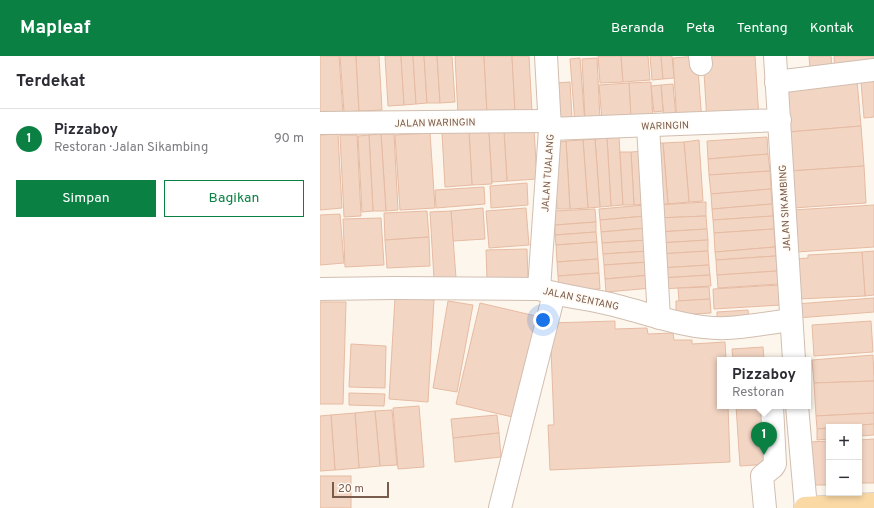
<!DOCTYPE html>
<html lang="id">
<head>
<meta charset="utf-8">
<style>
	body { margin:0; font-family:Overpass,sans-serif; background:#f2f2f3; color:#2b2b33 }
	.controls { position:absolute; right:12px; bottom:12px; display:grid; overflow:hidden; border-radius:0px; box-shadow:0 2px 6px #0003 }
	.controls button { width:36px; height:36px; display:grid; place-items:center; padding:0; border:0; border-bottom:1px solid #e1e1e2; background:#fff; color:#2b2b33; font:20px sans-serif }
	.scale { position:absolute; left:12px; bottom:10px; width:57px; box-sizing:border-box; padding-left:4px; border:2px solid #7a5c4d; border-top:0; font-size:11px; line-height:14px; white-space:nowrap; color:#7a5c4d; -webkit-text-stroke:3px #fffaf3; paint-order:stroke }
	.you { position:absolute; left:223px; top:264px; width:14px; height:14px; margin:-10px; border:3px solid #fff; border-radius:50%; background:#1a73e8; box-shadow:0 0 0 6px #1a73e833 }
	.badge { display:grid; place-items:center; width:26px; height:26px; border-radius:50%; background:#0b8043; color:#fff; font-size:13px; font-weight:700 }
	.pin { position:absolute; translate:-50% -33px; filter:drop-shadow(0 1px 2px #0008) }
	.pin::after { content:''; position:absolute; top:21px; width:14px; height:12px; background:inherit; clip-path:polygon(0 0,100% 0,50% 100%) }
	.popup { position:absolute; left:397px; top:301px; width:94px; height:52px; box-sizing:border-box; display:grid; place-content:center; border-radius:0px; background:#fff; filter:drop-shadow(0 1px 3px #0005); font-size:13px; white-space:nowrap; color:#7c7c81 }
	.popup b { font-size:15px; color:#2b2b33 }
	.popup::after { content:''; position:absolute; left:50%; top:100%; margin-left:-8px; border:8px solid transparent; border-top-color:#fff }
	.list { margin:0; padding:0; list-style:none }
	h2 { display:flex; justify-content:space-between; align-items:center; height:52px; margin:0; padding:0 16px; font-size:17px }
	h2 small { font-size:13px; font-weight:400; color:#7c7c81 }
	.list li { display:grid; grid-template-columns:26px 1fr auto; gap:12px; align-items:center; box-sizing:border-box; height:60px; padding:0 16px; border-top:1px solid #e1e1e2 }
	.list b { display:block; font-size:15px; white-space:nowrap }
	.list p { margin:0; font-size:13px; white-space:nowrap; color:#7c7c81 }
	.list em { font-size:13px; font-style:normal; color:#7c7c81 }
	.actions { display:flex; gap:8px; padding:12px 16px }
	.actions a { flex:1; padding:9px 0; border:1px solid #0b8043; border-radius:0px; text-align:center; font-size:14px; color:#0b8043 }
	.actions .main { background:#0b8043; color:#fff }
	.map { position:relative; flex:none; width:554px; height:452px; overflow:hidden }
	header { display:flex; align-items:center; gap:24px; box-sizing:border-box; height:56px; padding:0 20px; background:#0b8043; color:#fff }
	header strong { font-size:19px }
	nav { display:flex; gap:22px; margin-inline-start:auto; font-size:14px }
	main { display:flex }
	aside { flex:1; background:#fff }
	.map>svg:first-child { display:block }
	.building { fill:#f3d5c3; stroke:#e6bba3 }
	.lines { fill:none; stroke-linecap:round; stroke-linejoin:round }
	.minor-casing { stroke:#d1beb0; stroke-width:24 }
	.major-casing { stroke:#dad1cd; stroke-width:24 }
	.minor { stroke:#fff; stroke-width:22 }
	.major { stroke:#fbd9a5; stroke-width:22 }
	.labels { text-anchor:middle; stroke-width:3; stroke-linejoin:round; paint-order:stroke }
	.street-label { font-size:10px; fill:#7a5c4d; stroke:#fffaf3 }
</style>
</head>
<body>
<header>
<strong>Mapleaf</strong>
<nav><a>Beranda</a><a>Peta</a><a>Tentang</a><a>Kontak</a></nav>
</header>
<main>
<aside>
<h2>Terdekat<small></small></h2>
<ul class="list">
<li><span class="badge">1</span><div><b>Pizzaboy</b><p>Restoran · Jalan Sikambing</p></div><em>90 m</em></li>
</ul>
<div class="actions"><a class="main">Simpan</a><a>Bagikan</a></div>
</aside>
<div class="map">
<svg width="554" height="452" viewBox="0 0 554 452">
	<rect width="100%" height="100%" fill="#fdf6ec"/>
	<g class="building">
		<polygon points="0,0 19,0 23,58 0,59"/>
		<polygon points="20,0 36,0 39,55 24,56"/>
		<polygon points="36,0 59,0 62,54 39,55"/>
		<polygon points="65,0 81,0 84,49 68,50"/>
		<polygon points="81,0 93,0 96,48 84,49"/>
		<polygon points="93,0 104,0 107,47 96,48"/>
		<polygon points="104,0 117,0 120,47 107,47"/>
		<polygon points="117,0 132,0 135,46 120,47"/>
		<polygon points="135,0 164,0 167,57 138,59"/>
		<polygon points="164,0 192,0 195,56 167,57"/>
		<polygon points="192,0 209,0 212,56 195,56"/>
		<polygon points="278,0 301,0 303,26 280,27"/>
		<polygon points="301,0 328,0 330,24 303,26"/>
		<polygon points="330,0 341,0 343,23 332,24"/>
		<polygon points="341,0 352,0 354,22 343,23"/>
		<polygon points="377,0 382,66 357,67 353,2"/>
		<polygon points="383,0 435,0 439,63 387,66"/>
		<polygon points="489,0 511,0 512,10 490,12"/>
		<polygon points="514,0 554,0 554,12 515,15"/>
		<polygon points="260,2 265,68 255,68 250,3"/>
		<polygon points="277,2 280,63 265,64 262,3"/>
		<polygon points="537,24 541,70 468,76 464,29"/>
		<polygon points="554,25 554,61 544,62 541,26"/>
		<polygon points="250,26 252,62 238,62 236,27"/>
		<polygon points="331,26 333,65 311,66 309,27"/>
		<polygon points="309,27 311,63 282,64 279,29"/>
		<polygon points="353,28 356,62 344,63 341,29"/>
		<polygon points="341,29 343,55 334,56 331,30"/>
		<polygon points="541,70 544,110 470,115 468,76"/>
		<polygon points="214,73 217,123 187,125 184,75"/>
		<polygon points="169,74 172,128 152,129 149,75"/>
		<polygon points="149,75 152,129 125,131 122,77"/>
		<polygon points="184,75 187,125 172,126 169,76"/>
		<polygon points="110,77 115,152 80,154 75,79"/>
		<polygon points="18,78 22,152 0,154 0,79"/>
		<polygon points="61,78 74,78 78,154 66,155"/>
		<polygon points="61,78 66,155 53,155 49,79"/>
		<polygon points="20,79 37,79 41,160 24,161"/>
		<polygon points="49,79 53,155 42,156 38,80"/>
		<polygon points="299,81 303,149 291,150 287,82"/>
		<polygon points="447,81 448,98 388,103 387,85"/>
		<polygon points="287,82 291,150 280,151 275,83"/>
		<polygon points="275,83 280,151 268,152 263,84"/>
		<polygon points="263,84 268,152 250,153 246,85"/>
		<polygon points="379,84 383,145 369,146 364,86"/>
		<polygon points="246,85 250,153 237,153 234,87"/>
		<polygon points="364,86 369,146 348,148 343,87"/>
		<polygon points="343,87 348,148 336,148 331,88"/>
		<polygon points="325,95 328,148 314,149 311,96"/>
		<polygon points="300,96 311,96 314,149 303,149"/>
		<polygon points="448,98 450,115 389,119 388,103"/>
		<polygon points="544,110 546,147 473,152 470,115"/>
		<polygon points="450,115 451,133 391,138 389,119"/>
		<polygon points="207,127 208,149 171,152 170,130"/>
		<polygon points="164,131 165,148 116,152 115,134"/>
		<polygon points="451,133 452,148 392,153 391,138"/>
		<polygon points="386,146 386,160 337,162 337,149"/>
		<polygon points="452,148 453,160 393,164 392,153"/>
		<polygon points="325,149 326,160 280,164 279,153"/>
		<polygon points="554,149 554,191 476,196 473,154"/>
		<polygon points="163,152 165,183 133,185 131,155"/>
		<polygon points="206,152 209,189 169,192 166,155"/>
		<polygon points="275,153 276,166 235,169 234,155"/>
		<polygon points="107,155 109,181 65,184 64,157"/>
		<polygon points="131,155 136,222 114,223 110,156"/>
		<polygon points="20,158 24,207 0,209 0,159"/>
		<polygon points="326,160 327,172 281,176 280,164"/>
		<polygon points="386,160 387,173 338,176 337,162"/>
		<polygon points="453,160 454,173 394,177 393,164"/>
		<polygon points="61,162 64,209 25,211 23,163"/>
		<polygon points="276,166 276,176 235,179 235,169"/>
		<polygon points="327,172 328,184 282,187 281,176"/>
		<polygon points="387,173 388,184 339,187 338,176"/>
		<polygon points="454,173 455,191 395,196 394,177"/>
		<polygon points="276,176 277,186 236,189 235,179"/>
		<polygon points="109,181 110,210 67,212 65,184"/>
		<polygon points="328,184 329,195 283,198 282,187"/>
		<polygon points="388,184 388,195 339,198 339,187"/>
		<polygon points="277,186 278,203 237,206 236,189"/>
		<polygon points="455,191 456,200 396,204 395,196"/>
		<polygon points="207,193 208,222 167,223 166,194"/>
		<polygon points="329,195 330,206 284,209 283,198"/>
		<polygon points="388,195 389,209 340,212 339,198"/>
		<polygon points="554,195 554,239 545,240 542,196"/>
		<polygon points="542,196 545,240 477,243 475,203 488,202 488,199"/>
		<polygon points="456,200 457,215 397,219 396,204"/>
		<polygon points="278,203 279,217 238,220 237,206"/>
		<polygon points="330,206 331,219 285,223 284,209"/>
		<polygon points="389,209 390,219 341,222 340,212"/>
		<polygon points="457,215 458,228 398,232 397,219"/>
		<polygon points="279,217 280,233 239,235 238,220"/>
		<polygon points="331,219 332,232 286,236 285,223"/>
		<polygon points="390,219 391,230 342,233 341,222"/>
		<polygon points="459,229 461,249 394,253 393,233"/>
		<polygon points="389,231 390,243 359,245 358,232"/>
		<polygon points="75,242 114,244 108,346 69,343"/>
		<polygon points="554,242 554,256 477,262 476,248"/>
		<polygon points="390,243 391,257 356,259 356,245"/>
		<polygon points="128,245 153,249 137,336 113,332"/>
		<polygon points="0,246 26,246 23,348 0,348"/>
		<polygon points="160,247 220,261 197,362 136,348"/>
		<polygon points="428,254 429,263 397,265 397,256"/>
		<polygon points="295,265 295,273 327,272 328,278 353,277 354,284 372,284 372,288 405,286 406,304 400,304 400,350 408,350 410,406 230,414 228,369 234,369 230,267"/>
		<polygon points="551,265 553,296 494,300 492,269"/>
		<polygon points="31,288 66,290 65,332 29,331"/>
		<polygon points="443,291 444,304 413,304 412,293"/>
		<polygon points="553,299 554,325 494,327 492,304"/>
		<polygon points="554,325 554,357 496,360 494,327"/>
		<polygon points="29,337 65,338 64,350 29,349"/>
		<polygon points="99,350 104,411 78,413 73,352"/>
		<polygon points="416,350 447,350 450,408 420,410"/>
		<polygon points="72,354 77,409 60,410 55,355"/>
		<polygon points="55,355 60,410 39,412 35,357"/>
		<polygon points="35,357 39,412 15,414 11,359"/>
		<polygon points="554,357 554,368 497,373 496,360"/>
		<polygon points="11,359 15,414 0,415 0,360"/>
		<polygon points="177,359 179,377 133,382 131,363"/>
		<polygon points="554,368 554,379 539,380 539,371 521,371"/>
		<polygon points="509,372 509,383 497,384 497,373"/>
		<polygon points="179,377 181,401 135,406 133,382"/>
		<polygon points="554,383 554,427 541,427 539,384"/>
		<polygon points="539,384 541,427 539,427"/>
		<polygon points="509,385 509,429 492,429 490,386"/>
		<rect x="0" y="420" width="31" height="32"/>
	</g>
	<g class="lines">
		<defs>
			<g id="minor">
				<polyline points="380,0 381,8"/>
				<polyline points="455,0 474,304"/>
				<polyline points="456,26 554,14"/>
				<polyline points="0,67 230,65"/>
				<polyline points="328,70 339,262"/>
				<polyline points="230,73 460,64"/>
				<path d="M0 233 74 232 219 233C241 240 263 242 285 247 323 255 367 274 407 272 428 271 449 267 470 264"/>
				<polyline points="219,233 230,73 226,0"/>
				<polyline points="477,350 486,452"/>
				<polyline points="180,452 234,238"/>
				<polyline points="445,452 442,420 453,411 455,408 452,350"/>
			</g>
			<polyline id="major" points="485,452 554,448"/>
		</defs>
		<use href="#minor" class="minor-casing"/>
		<use href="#major" class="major-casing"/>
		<use href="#minor" class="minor"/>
		<use href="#major" class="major"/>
	</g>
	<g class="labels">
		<g class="street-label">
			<text transform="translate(115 66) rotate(-1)" y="4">JALAN WARINGIN</text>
			<text transform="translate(345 69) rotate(-2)" y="4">WARINGIN</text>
			<text transform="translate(227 117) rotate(-86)" y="4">JALAN TUALANG</text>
			<text transform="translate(464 152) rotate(-93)" y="4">JALAN SIKAMBING</text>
			<text transform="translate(261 242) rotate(12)" y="4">JALAN SENTANG</text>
		</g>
	</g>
</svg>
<div class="controls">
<button>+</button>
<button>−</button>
</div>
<div class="scale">20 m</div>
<div class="you"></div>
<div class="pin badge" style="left:444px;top:399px">1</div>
<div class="popup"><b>Pizzaboy</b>Restoran</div>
</div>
</main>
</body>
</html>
